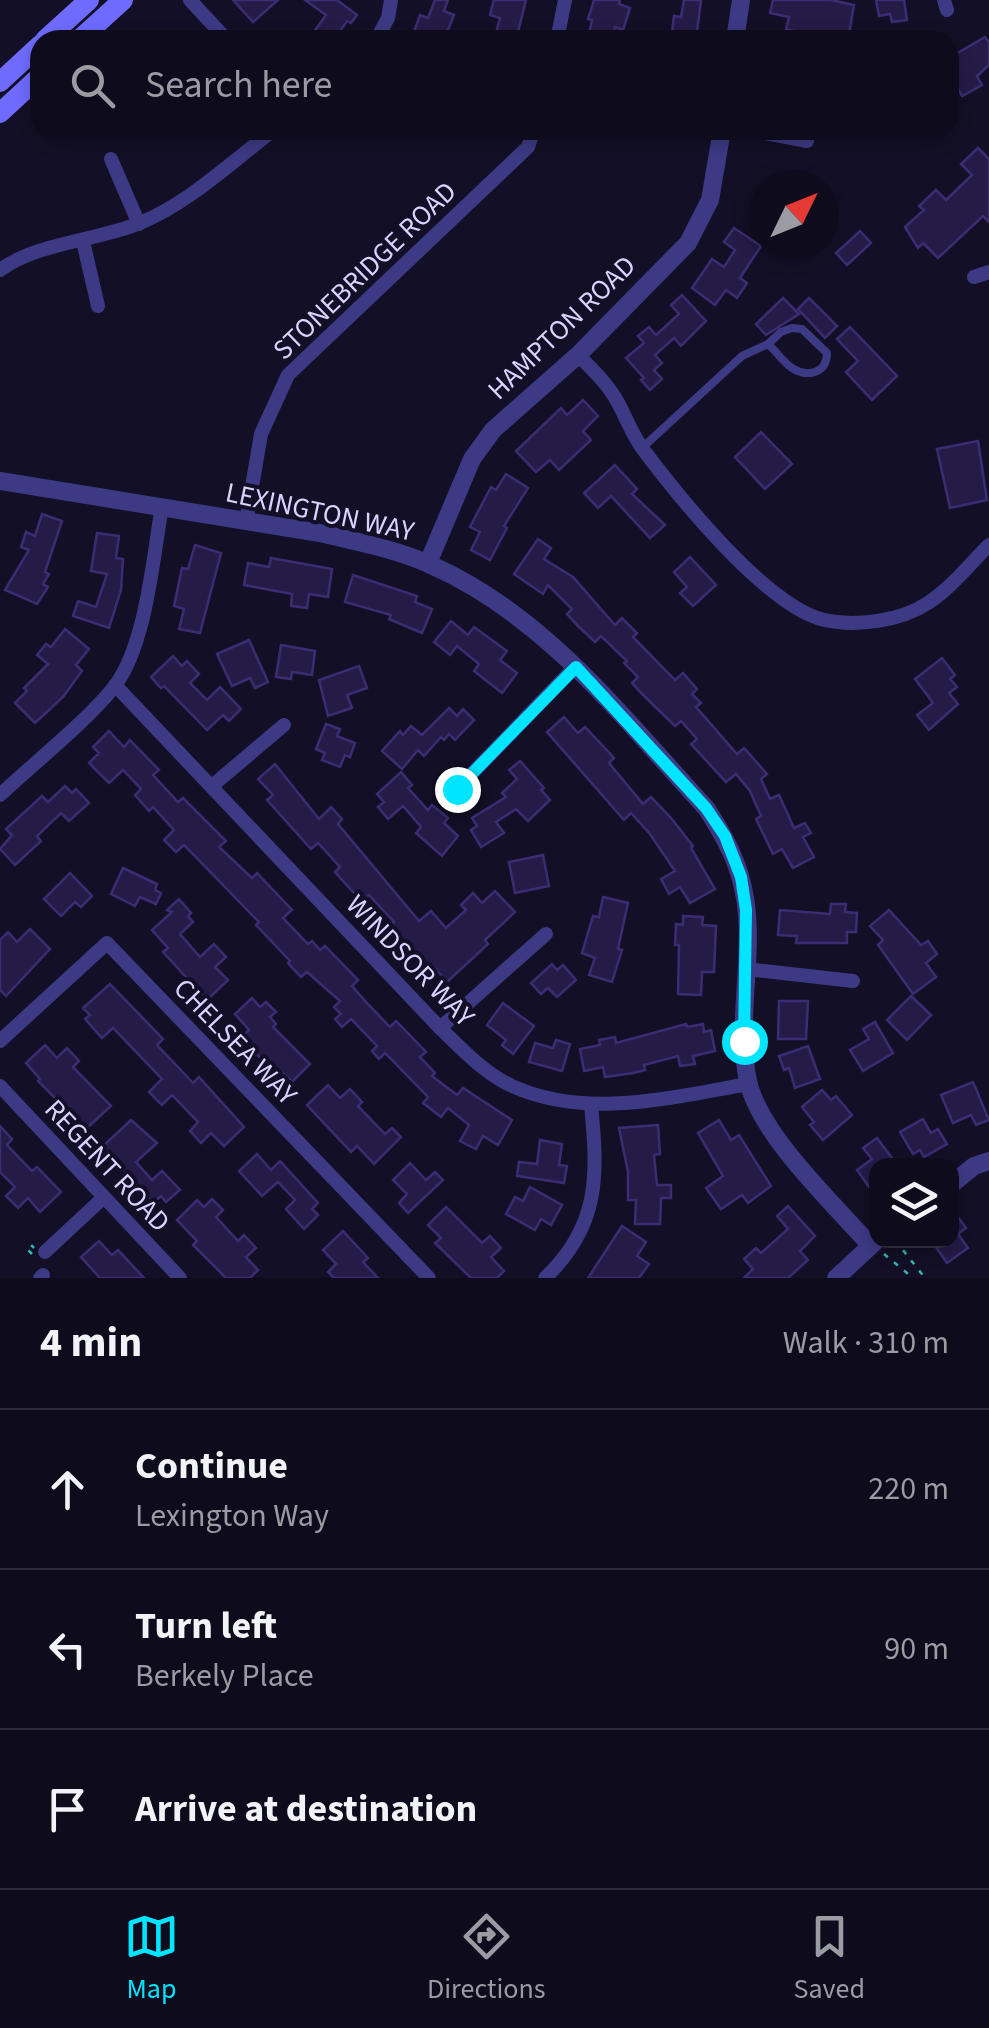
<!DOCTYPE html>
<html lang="en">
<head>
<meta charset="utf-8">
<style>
	body { margin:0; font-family:"Source Sans 3",sans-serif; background:#1c1929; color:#f1f3f6 }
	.controls { position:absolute; right:30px; bottom:30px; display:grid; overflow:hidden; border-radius:20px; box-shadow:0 5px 15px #0003 }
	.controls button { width:90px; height:90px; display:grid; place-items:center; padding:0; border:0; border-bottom:2px solid #2e2b3b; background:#0e0b1c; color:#f1f3f6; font:50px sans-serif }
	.compass { position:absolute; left:749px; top:170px; width:90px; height:90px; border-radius:50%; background:#0e0b1c; box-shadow:0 5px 15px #0003; rotate:47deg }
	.stop { position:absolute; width:30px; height:30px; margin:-22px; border:8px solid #00e5ff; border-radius:50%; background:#fff }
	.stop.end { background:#00e5ff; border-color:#fff; box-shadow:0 2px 10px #0008 }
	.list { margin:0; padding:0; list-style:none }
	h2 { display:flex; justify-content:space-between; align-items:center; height:130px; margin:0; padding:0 40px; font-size:42px }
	h2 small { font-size:32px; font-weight:400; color:#9b9ba3 }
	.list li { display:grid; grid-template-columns:65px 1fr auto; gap:30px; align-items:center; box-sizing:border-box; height:160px; padding:0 40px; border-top:2px solid #2e2b3b }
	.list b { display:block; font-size:38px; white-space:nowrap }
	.list p { margin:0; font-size:32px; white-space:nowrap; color:#9b9ba3 }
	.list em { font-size:32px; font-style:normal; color:#9b9ba3 }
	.icon { flex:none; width:55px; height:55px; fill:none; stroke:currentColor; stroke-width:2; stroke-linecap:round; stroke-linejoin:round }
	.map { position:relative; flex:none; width:989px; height:1278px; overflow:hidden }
	.search { position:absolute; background:#0e0b1c; box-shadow:0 5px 15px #0003; left:30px; right:30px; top:30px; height:110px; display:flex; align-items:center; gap:25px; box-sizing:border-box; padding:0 35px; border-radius:30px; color:#9b9ba3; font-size:38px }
	.sheet { height:610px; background:#0e0b1c }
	nav { display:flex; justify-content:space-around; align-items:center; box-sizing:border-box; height:140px; border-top:2px solid #2e2b3b; background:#0e0b1c; font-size:28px; color:#9b9ba3 }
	nav a { display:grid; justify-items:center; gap:5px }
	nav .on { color:#00e5ff }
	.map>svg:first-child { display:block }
	.building { fill:#241b47; stroke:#3b2d73; stroke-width:2.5 }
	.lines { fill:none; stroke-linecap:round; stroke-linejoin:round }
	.path { stroke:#2fb8b0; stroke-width:2.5; stroke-dasharray:5 8; stroke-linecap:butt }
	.service { stroke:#3d3a85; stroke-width:8 }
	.minor { stroke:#3d3a85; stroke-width:14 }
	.tertiary { stroke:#3d3a85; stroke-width:18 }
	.secondary { stroke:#6f6bff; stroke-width:20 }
	.route { stroke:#00e5ff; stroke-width:12 }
	.labels { text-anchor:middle; stroke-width:8; stroke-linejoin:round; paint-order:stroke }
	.street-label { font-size:28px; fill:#d9d4ff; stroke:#130f26 }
</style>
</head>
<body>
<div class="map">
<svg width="989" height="1278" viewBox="0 0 989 1278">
	<rect width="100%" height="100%" fill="#130f26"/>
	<g class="building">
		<polygon points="233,0 278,0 253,22"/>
		<polygon points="305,0 337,0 357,15 351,23 347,21 334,40 308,40 326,15"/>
		<polygon points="435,0 448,0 444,11 454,15 444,40 411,40 420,15 428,18"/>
		<polygon points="494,0 526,0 516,40 494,40 500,18 490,15"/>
		<polygon points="594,0 620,0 619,4 630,8 623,30 615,27 612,40 588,40 592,20 588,19"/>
		<polygon points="684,0 701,0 696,40 671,40 674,16 681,17"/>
		<polygon points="773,0 831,0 854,5 848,40 823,39 786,29 789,17 770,13"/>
		<polygon points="876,0 904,0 907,20 892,22 890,14 879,16"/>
		<polygon points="985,37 989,42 989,65 977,76 982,85 962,96 953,80 949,82 949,58"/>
		<polygon points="978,148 989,159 989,222 983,216 938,258 923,243 918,248 905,227 924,210 919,206 936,190 946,200 972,175 961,164"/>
		<polygon points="734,228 761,246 740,278 747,283 737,298 726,290 715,305 692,288 712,259 724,267 735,250 724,242"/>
		<polygon points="860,231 871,243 847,265 836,253"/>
		<polygon points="682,295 706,321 681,346 674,338 655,355 662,363 654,370 662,379 650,390 641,380 644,378 626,358 644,343 638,336 649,327 656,335 679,314 671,305"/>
		<polygon points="783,298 799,314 766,335 756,324"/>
		<polygon points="809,298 837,326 825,338 798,309"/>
		<polygon points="850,327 897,376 872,400 846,372 858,361 837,339"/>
		<polygon points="583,400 598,416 583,431 591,440 559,470 550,460 536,472 516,451 561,408 567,415"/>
		<polygon points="761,432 792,464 765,489 735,457"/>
		<polygon points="978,441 987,500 950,508 937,449"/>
		<polygon points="615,465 637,489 632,494 665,525 650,538 611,496 598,508 584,493"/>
		<polygon points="506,474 528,488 504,526 507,528 490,560 471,550 480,532 470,527 491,487 496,490"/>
		<polygon points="42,514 62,521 45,572 49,574 43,584 48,587 37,604 5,590 29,550 21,547 26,532 35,536"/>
		<polygon points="97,533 119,536 116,558 123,559 121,590 109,628 73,616 78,601 96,607 107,574 91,571"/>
		<polygon points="538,539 551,548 544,559 573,577 615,625 622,618 637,633 633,637 675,680 683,673 697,689 692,694 701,703 696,707 737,754 744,748 767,774 761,779 770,799 779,795 794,828 805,823 811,833 803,837 814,857 793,868 782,849 773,854 756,819 761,816 750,791 736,774 726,782 691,744 697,739 681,721 675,726 643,695 632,683 638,677 624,663 627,661 601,636 595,642 578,626 567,614 572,609 548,585 543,594 514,574"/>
		<polygon points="195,545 221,553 200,633 179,629 184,609 174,606 182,568 188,569"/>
		<polygon points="690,557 716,585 693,606 680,593 687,587 674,572"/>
		<polygon points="271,558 332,569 328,597 309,594 307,608 291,606 292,594 244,585 248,563 269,567"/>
		<polygon points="353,575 417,596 415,602 432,609 422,633 389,619 391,615 345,602"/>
		<polygon points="451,621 468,635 474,627 507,651 500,660 517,673 502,693 474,671 479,664 457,646 450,655 434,642"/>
		<polygon points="65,629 89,649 76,665 82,671 63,697 35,723 15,703 27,691 24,688 48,664 37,655 46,644 51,647"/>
		<polygon points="249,640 268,682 255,688 250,678 232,686 217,654"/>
		<polygon points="281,645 315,651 312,675 292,672 291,679 276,677"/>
		<polygon points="173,656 182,666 187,661 199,674 190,683 207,700 220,687 241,709 229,721 223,715 207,730 164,686 161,688 151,677"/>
		<polygon points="942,658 955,675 950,679 957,687 949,693 958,704 929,730 917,715 933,703 915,679"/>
		<polygon points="359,666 367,688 347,695 352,708 328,716 319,680"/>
		<polygon points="449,708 457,716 463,709 474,720 455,740 449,734 444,740 441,737 424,756 418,750 402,769 382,751 400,731 403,735 411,726 422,735"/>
		<polygon points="564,717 578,733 585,727 604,747 614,758 609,763 643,804 651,797 671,818 693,846 691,848 715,889 690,903 680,887 669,894 661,879 675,871 650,834 631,813 624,820 547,732"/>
		<polygon points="326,724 340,729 337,736 355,743 350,757 345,755 340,767 322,760 325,753 316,749"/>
		<polygon points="109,731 124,747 130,740 159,770 153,775 178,802 183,798 226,841 219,847 252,878 257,873 292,910 283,918 308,944 312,941 320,950 325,946 358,980 352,986 367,1003 390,1027 396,1021 426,1052 420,1057 435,1073 432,1076 457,1095 463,1088 512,1120 498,1145 483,1136 476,1149 460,1141 469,1125 448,1108 441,1117 423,1103 428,1097 385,1053 379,1059 372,1051 377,1046 351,1019 342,1027 335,1019 341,1014 334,1007 340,1001 307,972 301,977 288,963 290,961 256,925 259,922 184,845 176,852 164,840 174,830 153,807 149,811 135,795 141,789 123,770 109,783 89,763 99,753 93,747"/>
		<polygon points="520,761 544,788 541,790 550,800 528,821 516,809 496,822 504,833 481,847 471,830 477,826 472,818 506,797 502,793 517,779 509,770"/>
		<polygon points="275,764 319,819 331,807 342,819 338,824 419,921 431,911 446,928 466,910 461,905 473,893 482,903 495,891 515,912 485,940 488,944 447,982 435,968 430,973 388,927 394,922 369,895 362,902 335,872 340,867 318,843 311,849 267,800 273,795 258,779"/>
		<polygon points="401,772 412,785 408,788 428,810 432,805 448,818 444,823 458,836 442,856 416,833 421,827 403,806 388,819 378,807 384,802 377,794"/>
		<polygon points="65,786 72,793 76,789 89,803 69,821 61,813 37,836 41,841 15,865 0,849 12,835 6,829 42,796 48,802"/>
		<polygon points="543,855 549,886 515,893 509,862"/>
		<polygon points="123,868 157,884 155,890 161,893 156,904 140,897 135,906 111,894"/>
		<polygon points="70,873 92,896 81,907 75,902 61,916 44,899"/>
		<polygon points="603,897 628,903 618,949 622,950 612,982 589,975 595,958 582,953 593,916 599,917"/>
		<polygon points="179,899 191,913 188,916 193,922 180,934 200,957 214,944 226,957 215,967 228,980 207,1000 163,952 168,948 152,930 172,912 167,910"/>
		<polygon points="831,904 846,904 845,912 857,913 856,932 847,932 847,943 796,943 797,936 778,935 780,910 830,914"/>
		<polygon points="889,910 921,945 928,941 937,954 926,963 936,977 913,994 878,945 883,940 870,926"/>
		<polygon points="683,916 703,917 702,925 716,926 714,972 702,972 701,995 678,994 679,945 675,945 676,924 683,925"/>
		<polygon points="30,929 50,949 6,996 0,990 0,940 8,932 17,942"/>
		<polygon points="552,964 557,970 563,965 576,980 557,997 548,988 541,994 531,983"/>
		<polygon points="110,984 163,1039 157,1045 176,1065 193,1083 199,1077 244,1127 224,1146 211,1133 201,1143 190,1131 198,1122 172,1095 162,1105 149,1092 162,1079 113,1028 102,1038 85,1019 90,1015 83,1008"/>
		<polygon points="911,996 931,1015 907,1040 887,1020"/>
		<polygon points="252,998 260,1007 266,1002 276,1012 270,1017 276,1024 273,1027 310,1064 292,1082 278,1068 274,1072 241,1038 249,1030 235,1014"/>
		<polygon points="779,1001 808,1001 806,1039 778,1039"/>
		<polygon points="503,1003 534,1026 513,1054 502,1045 506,1040 487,1025"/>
		<polygon points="875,1022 893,1053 863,1071 850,1050 869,1039 863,1029"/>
		<polygon points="686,1024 687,1027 703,1024 704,1032 711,1030 715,1051 693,1056 695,1064 680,1066 678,1056 644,1065 645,1070 633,1073 605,1077 603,1067 584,1071 580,1049 600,1045 599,1040 615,1037 616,1043"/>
		<polygon points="556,1040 570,1044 562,1071 529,1062 535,1043 553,1048"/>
		<polygon points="45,1045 57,1058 67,1048 79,1061 73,1067 111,1106 86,1129 38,1081 40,1079 26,1063"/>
		<polygon points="808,1046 820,1079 795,1088 789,1068 784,1070 779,1056"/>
		<polygon points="973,1082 989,1120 976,1125 971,1115 953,1123 941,1095"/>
		<polygon points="328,1085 340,1098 350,1089 362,1102 358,1106 385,1134 392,1128 401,1137 374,1164 357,1146 351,1152 307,1105"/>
		<polygon points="822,1090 831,1100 836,1096 852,1115 823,1140 810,1125 814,1122 802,1107"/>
		<polygon points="923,1119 931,1133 938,1129 947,1144 924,1157 920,1150 913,1154 900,1132"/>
		<polygon points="131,1120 157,1143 136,1162 152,1180 162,1171 180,1190 166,1202 161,1196 153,1203 102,1147"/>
		<polygon points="719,1120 731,1140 739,1135 771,1186 748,1203 742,1195 721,1209 706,1188 723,1176 698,1133"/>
		<polygon points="658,1125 660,1154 654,1155 657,1185 671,1185 671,1198 661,1198 660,1224 635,1224 636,1200 628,1200 628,1172 619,1128"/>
		<polygon points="0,1126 12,1139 7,1145 32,1171 37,1167 61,1192 40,1212 28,1198 18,1208 6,1196 15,1187 0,1172"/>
		<polygon points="877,1138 898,1166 876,1166 876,1197 857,1170 872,1159 863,1148"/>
		<polygon points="540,1140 562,1144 559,1165 567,1166 564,1183 517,1176 519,1162 537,1164"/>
		<polygon points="257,1154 271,1170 280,1161 318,1203 312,1209 318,1215 304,1229 286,1209 295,1200 278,1182 262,1196 239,1171"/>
		<polygon points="410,1163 426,1180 435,1172 443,1180 408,1213 399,1203 407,1194 393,1180"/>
		<polygon points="530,1187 562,1205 551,1225 541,1219 535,1230 506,1214 515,1197 523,1201"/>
		<polygon points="212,1199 223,1210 216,1217 238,1241 244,1235 256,1248 246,1257 258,1270 250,1278 226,1278 193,1245 197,1241 177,1220 197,1200 204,1207"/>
		<polygon points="788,1206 815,1236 800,1251 808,1260 788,1278 744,1278 753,1269 744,1259 756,1248 761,1253 788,1229 777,1216"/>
		<polygon points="446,1207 482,1243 490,1236 501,1248 491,1257 504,1271 497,1278 471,1278 435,1243 441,1238 428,1225"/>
		<polygon points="952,1209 966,1228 958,1234 968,1248 947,1263 931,1240 952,1240"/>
		<polygon points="622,1226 646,1242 637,1256 649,1264 639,1278 588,1278"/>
		<polygon points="343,1231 368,1258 363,1262 378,1278 334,1278 328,1272 336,1264 323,1250"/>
		<polygon points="99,1241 112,1255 118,1250 144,1278 100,1278 81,1257"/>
	</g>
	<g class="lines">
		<g class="path">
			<polyline points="895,1240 925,1278"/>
			<polyline points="32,1254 27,1249 31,1245 34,1248"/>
			<polyline points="884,1254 913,1278"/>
		</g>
		<path class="service" d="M642 448 742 356 768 344 781 332 792 328 802 329 827 353C827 373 808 378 792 368 783 362 776 351 768 344"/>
		<g class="minor">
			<polyline points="190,0 227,40"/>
			<polyline points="944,0 947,10"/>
			<polyline points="376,40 388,18 391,0"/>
			<polyline points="557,40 565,0"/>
			<polyline points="749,130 807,141"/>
			<polyline points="111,159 139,224"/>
			<polyline points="83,241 98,306"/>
			<path d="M0 270C39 242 96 241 140 223 189 203 231 162 274 130"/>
			<polyline points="974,277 989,272"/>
			<path d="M578 355C592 369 607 383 617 401 626 417 632 434 642 448 678 496 766 606 824 620 856 627 901 621 928 603 950 589 970 564 989 545"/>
			<polyline points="246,522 261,434 288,375 528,147 534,130"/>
			<path d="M115 685 440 1028C462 1049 484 1073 512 1086 587 1120 671 1097 749 1084"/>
			<polyline points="212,786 284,725"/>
			<polyline points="457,789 575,667"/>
			<path d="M0 795C34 763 86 722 114 687 146 646 153 558 162 506"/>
			<polyline points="746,969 853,981"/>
			<polyline points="440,1028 546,934"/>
			<polyline points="0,1041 107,943 429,1278"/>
			<polyline points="0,1086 180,1278"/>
			<polyline points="45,1252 103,1198"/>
			<polyline points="40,1278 43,1275"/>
			<path d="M545 1278C600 1226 598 1175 591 1105"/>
		</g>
		<g class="tertiary">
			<polyline points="735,40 741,0"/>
			<path d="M0 481 320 533C357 542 396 549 431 565 545 615 623 718 706 808 720 829 733 851 740 876 760 941 734 1014 748 1081 760 1135 833 1203 870 1245"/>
			<polyline points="428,563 472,459 493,430 578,355 688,243 710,200 722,130"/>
			<polyline points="952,1184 974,1166 989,1161"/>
			<polyline points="836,1278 876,1241"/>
		</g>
		<g class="secondary">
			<polyline points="45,40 89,0"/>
			<polyline points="79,40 123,0"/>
			<polyline points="0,82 40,45"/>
			<polyline points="0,113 40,76"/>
		</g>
	</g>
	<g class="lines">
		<polyline class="route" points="457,789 576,667 706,808 725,836 741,877 746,910 744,1041"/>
	</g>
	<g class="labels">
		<g class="street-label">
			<text transform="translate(364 270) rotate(-44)" y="10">STONEBRIDGE ROAD</text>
			<text transform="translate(561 327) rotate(-44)" y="10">HAMPTON ROAD</text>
			<text transform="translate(320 511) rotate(12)" y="10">LEXINGTON WAY</text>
			<text transform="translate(411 960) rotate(46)" y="10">WINDSOR WAY</text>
			<text transform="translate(236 1041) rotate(46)" y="10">CHELSEA WAY</text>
			<text transform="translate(108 1165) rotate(47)" y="10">REGENT ROAD</text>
		</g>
	</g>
</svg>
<div class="controls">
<button><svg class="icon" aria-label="layers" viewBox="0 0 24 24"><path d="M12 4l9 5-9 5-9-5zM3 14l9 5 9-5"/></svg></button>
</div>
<svg class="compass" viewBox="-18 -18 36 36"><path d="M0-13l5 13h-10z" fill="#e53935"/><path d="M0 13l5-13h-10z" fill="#9b9ba3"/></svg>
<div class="stop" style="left:744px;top:1041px"></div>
<div class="stop end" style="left:457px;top:789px"></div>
<div class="search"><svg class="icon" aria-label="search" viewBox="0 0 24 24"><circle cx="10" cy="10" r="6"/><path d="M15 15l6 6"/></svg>Search here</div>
</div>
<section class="sheet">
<h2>4 min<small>Walk · 310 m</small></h2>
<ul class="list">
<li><svg class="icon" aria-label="ahead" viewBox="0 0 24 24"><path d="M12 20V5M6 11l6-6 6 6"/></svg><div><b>Continue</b><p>Lexington Way</p></div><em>220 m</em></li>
<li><svg class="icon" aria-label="left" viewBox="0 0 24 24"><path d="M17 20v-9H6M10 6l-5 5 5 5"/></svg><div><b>Turn left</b><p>Berkely Place</p></div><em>90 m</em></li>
<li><svg class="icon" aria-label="arrive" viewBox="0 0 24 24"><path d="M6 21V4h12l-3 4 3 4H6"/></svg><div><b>Arrive at destination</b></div></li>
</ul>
</section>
<nav>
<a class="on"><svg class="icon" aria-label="map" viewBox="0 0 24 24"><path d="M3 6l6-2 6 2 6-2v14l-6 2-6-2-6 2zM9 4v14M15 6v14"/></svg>Map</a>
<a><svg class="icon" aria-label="directions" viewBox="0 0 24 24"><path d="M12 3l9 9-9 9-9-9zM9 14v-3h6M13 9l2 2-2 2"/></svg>Directions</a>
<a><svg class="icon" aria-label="saved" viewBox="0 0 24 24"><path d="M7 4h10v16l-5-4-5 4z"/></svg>Saved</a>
</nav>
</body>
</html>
